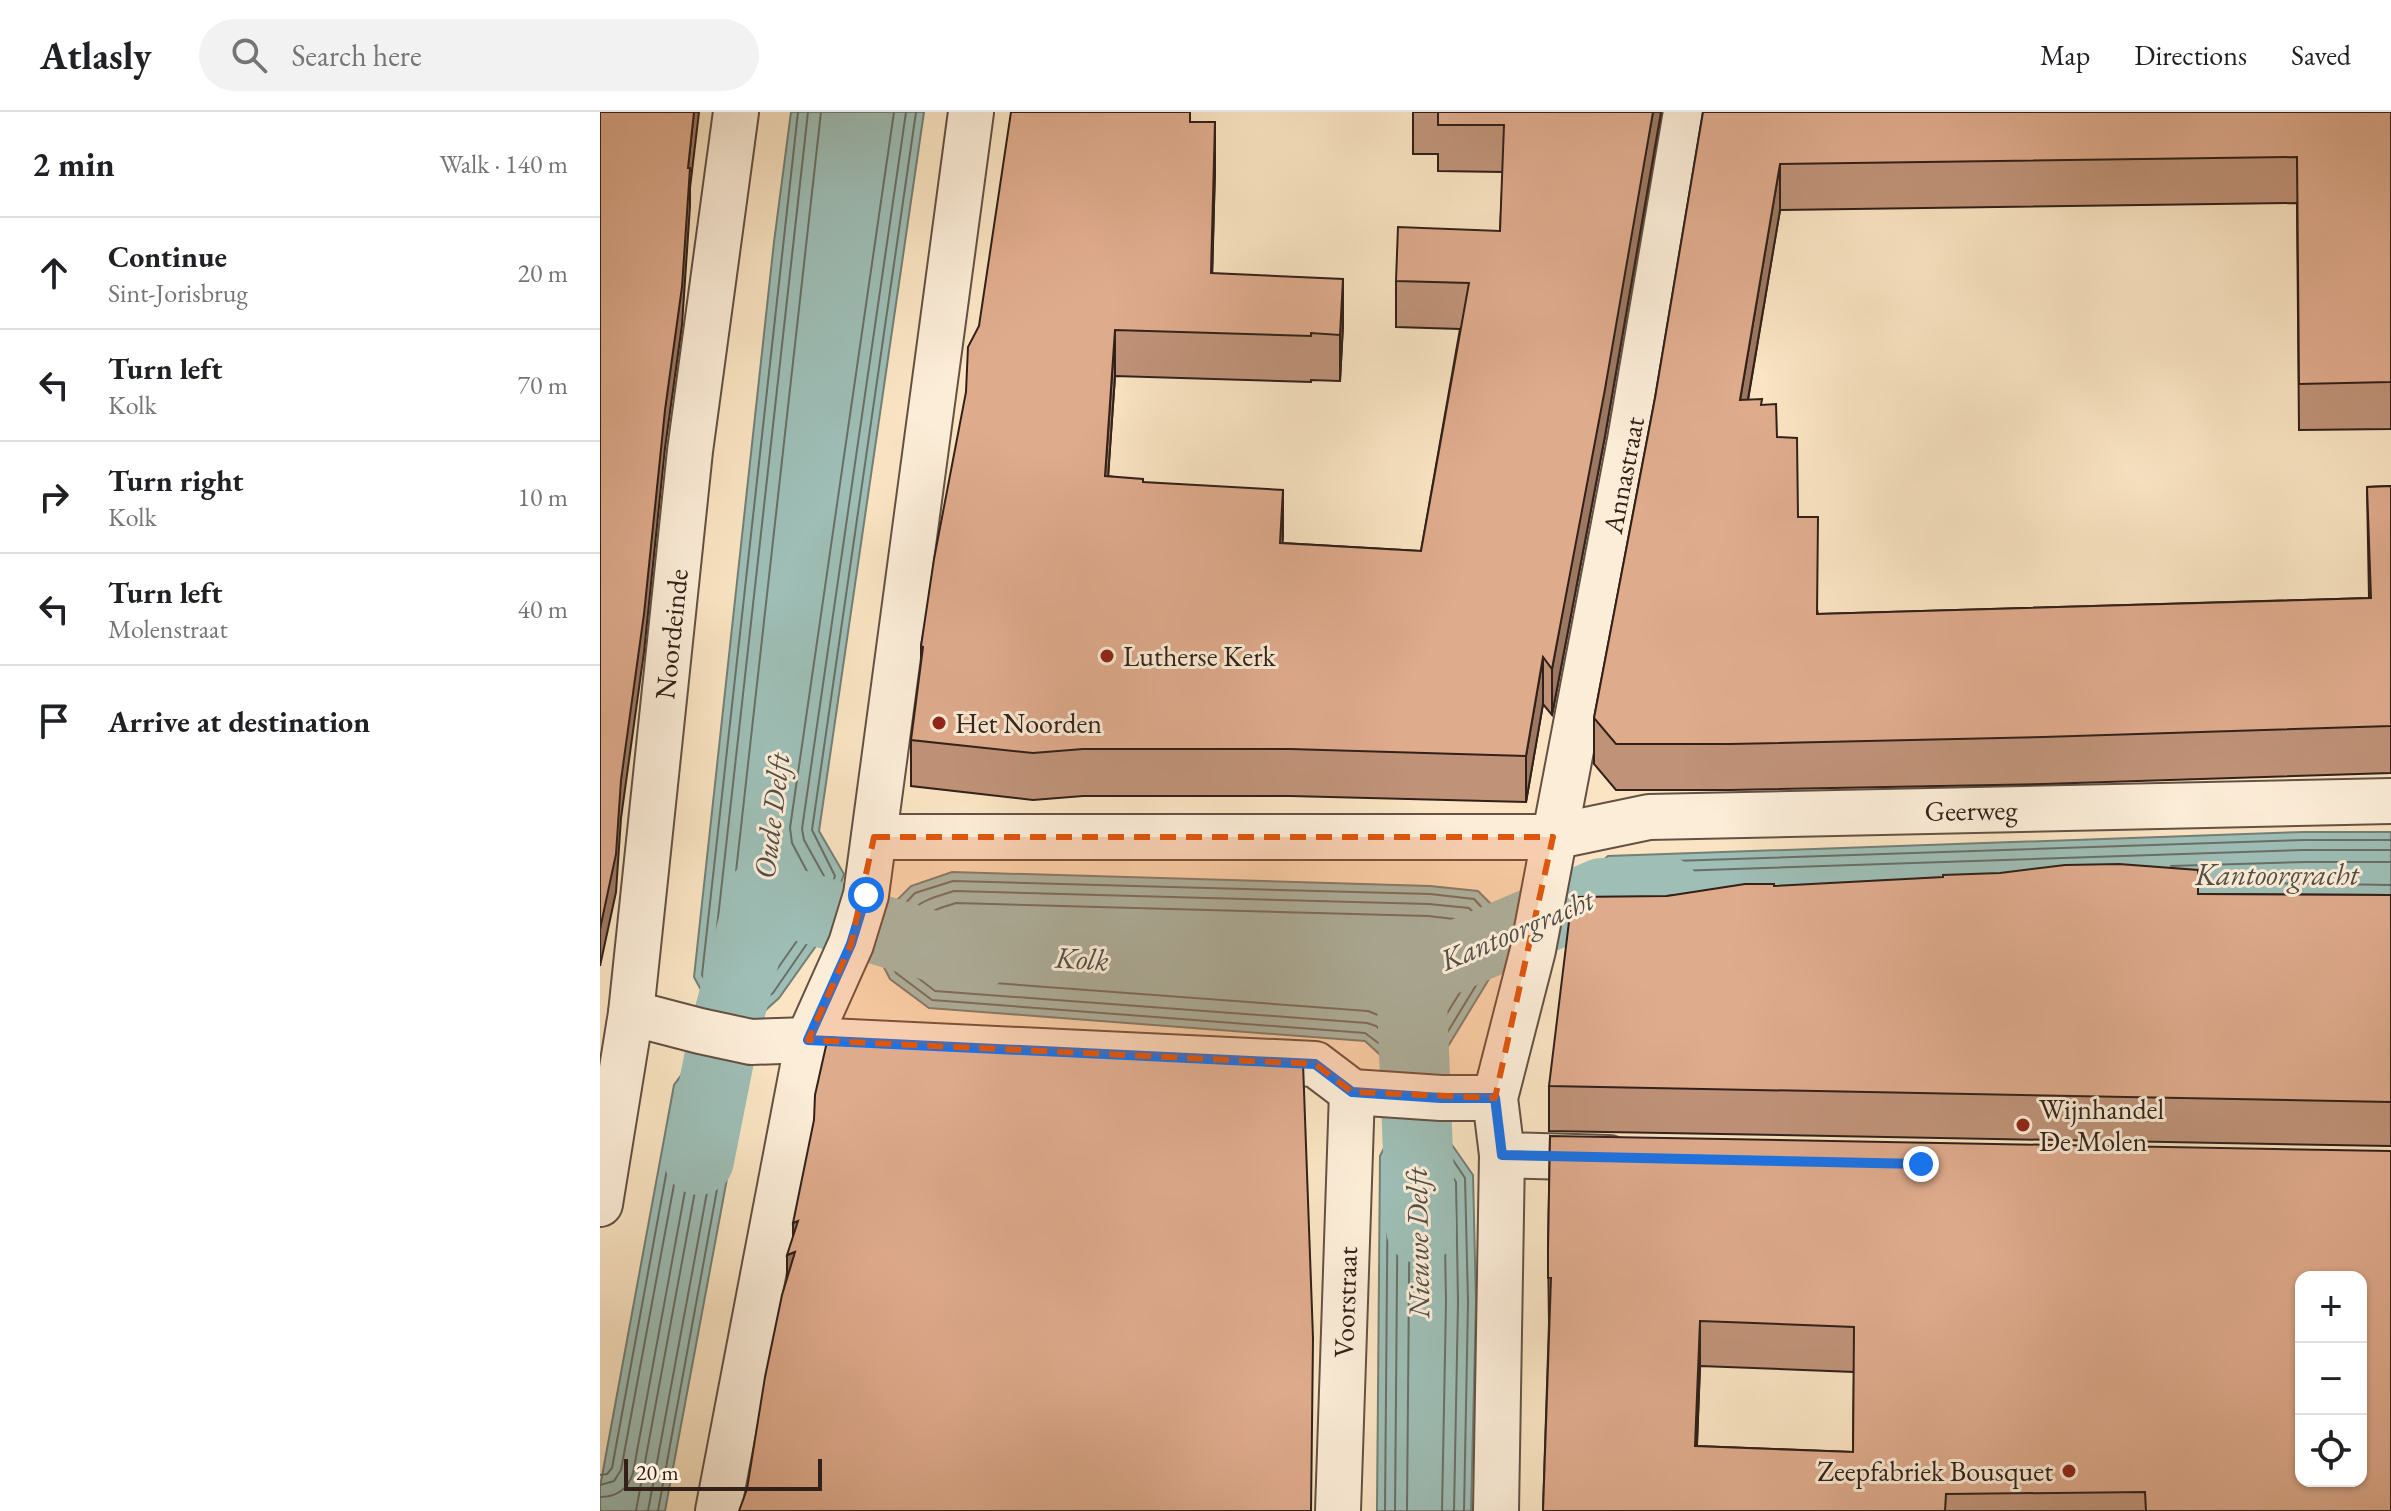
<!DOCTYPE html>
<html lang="en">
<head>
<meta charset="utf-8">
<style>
	body { margin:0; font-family:"EB Garamond",serif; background:#f2f2f2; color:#202124 }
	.controls { position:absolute; right:24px; bottom:24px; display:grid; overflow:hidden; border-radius:16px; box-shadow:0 2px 6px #0004 }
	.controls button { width:72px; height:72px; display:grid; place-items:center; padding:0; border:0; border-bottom:2px solid #e0e0e0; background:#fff; color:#202124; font:40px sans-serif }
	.scale { position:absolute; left:24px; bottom:20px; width:198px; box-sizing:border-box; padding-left:8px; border:4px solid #322019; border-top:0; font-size:22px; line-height:28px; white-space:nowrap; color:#322019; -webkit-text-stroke:6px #fcedd8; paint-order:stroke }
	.stop { position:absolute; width:24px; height:24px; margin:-18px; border:6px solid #1a73e8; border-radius:50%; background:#fff }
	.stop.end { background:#1a73e8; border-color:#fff; box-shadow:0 2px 8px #0008 }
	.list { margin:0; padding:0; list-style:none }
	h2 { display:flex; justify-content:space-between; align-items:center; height:104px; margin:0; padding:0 32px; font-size:34px }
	h2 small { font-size:26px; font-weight:400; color:#757577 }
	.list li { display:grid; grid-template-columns:52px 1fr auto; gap:24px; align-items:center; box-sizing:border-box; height:112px; padding:0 32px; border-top:2px solid #e0e0e0 }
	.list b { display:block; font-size:30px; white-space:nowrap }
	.list p { margin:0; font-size:26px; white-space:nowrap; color:#757577 }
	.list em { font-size:26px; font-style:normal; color:#757577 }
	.icon { flex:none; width:44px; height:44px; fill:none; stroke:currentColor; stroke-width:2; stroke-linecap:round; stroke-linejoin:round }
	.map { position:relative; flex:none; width:1791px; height:1399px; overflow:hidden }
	header { display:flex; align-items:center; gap:48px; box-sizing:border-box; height:112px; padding:0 40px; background:#fff; border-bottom:2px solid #e0e0e0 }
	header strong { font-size:38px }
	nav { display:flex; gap:44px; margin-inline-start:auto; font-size:28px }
	.search { width:560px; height:72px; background:#f2f2f2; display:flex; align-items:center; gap:20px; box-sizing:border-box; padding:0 28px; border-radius:44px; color:#757577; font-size:30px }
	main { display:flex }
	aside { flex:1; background:#fff }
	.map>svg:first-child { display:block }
	.water { fill:#9ebeb6; stroke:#737f77; stroke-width:2 }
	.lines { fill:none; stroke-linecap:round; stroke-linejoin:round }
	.shore { stroke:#686f68; stroke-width:2 }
	.canal { stroke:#9ebeb6; stroke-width:70 }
	.minor-casing { stroke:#645144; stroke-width:48 }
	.minor { stroke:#fcedd8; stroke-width:44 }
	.wall { fill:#c09379; stroke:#322019; stroke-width:2; fill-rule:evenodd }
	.shaded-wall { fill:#9c7863; stroke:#322019; stroke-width:2 }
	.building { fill:#dfab8d; stroke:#322019; stroke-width:2; fill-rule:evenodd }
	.route { stroke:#1a73e8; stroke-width:10 }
	.marked { fill:#df560d; fill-opacity:0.2; stroke:#df560d; stroke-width:6; stroke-dasharray:16 10; stroke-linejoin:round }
	.poi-dot { fill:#8f2418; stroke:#fcedd8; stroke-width:3 }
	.labels { text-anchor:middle; stroke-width:6; stroke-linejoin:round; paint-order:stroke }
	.street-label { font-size:28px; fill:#322019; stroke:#fcedd8 }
	.poi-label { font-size:28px; fill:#322019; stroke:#fcedd8; text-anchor:start }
	.water-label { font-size:30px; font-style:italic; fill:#524f48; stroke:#fcedd8 }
</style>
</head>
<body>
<header>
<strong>Atlasly</strong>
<div class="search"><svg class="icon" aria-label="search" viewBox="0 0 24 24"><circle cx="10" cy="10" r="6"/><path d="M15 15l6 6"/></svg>Search here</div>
<nav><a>Map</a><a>Directions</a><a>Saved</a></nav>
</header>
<main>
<aside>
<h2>2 min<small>Walk · 140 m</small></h2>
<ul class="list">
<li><svg class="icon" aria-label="ahead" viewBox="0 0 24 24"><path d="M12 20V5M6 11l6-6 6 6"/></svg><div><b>Continue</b><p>Sint-Jorisbrug</p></div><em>20 m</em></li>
<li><svg class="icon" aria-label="left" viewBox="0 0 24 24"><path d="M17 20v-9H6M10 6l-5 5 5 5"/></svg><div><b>Turn left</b><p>Kolk</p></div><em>70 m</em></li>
<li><svg class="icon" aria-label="right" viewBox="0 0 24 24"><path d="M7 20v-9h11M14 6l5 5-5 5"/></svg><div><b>Turn right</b><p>Kolk</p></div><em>10 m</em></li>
<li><svg class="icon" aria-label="left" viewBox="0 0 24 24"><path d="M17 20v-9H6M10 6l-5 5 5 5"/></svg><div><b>Turn left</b><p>Molenstraat</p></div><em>40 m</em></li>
<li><svg class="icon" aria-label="arrive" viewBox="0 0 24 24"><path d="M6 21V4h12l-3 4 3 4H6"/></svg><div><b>Arrive at destination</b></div></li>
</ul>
</aside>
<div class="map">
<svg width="1791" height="1399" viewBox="0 0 1791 1399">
	<rect width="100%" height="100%" fill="#fae4c3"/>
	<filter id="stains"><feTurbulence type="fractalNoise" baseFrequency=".0025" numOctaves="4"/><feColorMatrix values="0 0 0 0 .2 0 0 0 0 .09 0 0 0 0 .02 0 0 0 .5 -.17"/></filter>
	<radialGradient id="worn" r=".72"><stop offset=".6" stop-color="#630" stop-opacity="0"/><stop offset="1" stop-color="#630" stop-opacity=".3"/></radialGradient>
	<g class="water">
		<polygon points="191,0 324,0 219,719 244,762 223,824 179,886 158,905 108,891 94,865 174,130"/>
		<polygon points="1704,720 1791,720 1791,803 989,812 968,779 1008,744"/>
		<polygon points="352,760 830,774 878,779 905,806 897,854 839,949 788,950 765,929 329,896 290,867 277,842 293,792 311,774"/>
		<polygon points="93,947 143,961 137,1013 65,1399 0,1399 0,1375 74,973"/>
		<polygon points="843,1020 873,1063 876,1190 871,1399 777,1399 780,1044 791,1022"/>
	</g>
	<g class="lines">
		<g class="shore">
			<polyline points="198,0 102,863 114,884 154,895 173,881 215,820 235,764 212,718 316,0"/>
			<polyline points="208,0 112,860 121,876 152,884 166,873 206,816 224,764 204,728 202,717 306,0"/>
			<polyline points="221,0 125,858 129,866 149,871 157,865 195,810 210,765 192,731 190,716 294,0"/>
			<polyline points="1571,754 1705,750 1791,750"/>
			<polygon points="353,769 830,782 874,787 896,811 889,852 836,939 793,942 765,921 332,888 296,861 286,840 300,797 315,781"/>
			<polyline points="1600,770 1791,773"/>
			<path d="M354 779 829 792 869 796 886 814 880 848 830 929 796 932 776 914 767 911 335 879 304 855 297 839C312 794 308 793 354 779Z"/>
			<polyline points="980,783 981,778 1012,751 1704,728 1791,728"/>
			<polyline points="992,783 1016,761 1704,738 1791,738"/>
			<path d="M356 791 828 804 863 808 873 818 868 844 823 918 801 920 783 905 768 899 340 867 314 847 310 838C322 803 320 802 356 791Z"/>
			<polyline points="0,1363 7,1362 12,1356 82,976 97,957 132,966 134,970 129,1012 58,1399"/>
			<polyline points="0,1373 14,1369 21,1358 91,981 101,968 121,973 123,977 120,1010 48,1399"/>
			<path d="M0 1385C17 1385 28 1377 33 1361L102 987 107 983 110 987 108 1009 36 1399"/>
			<polyline points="785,1399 788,1047 797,1030 837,1028 841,1030 865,1066 868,1190 864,1399"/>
			<polyline points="795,1399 798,1049 804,1040 832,1039 836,1040 856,1070 858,1190 854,1399"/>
			<polyline points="807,1399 810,1055 813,1052 830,1053 844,1074 846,1190 842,1399"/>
		</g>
		<g class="canal">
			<polyline points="162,782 355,841 379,842"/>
			<polyline points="814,862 1002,781 1065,779"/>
			<polyline points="811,863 821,1117"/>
			<polyline points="99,1048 124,922 155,806"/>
		</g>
		<defs>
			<g id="minor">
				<polyline points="274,725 953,725 1049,705 1791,689"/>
				<polyline points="31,901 100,919 151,930 208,928 715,952 752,980 841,986 895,986"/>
				<polyline points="902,1043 1009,1046"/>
				<polyline points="0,1092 31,901 90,339 136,0"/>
				<polyline points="118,1399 208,928 251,832 266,783 371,0"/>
				<polyline points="738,1399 752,980"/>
				<polyline points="896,1399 902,1043 895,986 933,838 1030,328 1086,0"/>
			</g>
		</defs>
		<use href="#minor" class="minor-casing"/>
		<use href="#minor" class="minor"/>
	</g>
	<g class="wall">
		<polygon points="813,0 1061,0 1005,324 952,603 943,592 926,690 690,684 483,684 433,688 311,674 311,628 321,552 321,534 379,214 590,10 615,57 612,161 743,213 740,269 711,268 711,270 515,264 508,364 543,370 683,431 821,439 860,217 796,215 796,169 900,119 903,60 838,59 838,42 813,42"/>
		<polygon points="1103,0 1791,0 1791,317 1699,318 1697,91 1180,98 1148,288 1162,293 1177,325 1198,405 1218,502 1769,486 1767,375 1791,374 1791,661 1443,672 1130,678 1016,678 994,652 994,606 1055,286"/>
		<polygon points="1174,774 1598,782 1791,783 1791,1034 949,1019 949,974 1067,784"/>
		<path d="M950 1024 1791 1399H943L949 1211 948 1137ZM1100 1254 1254 1260 1253 1340 1097 1334Z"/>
	</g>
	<g class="shaded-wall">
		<polygon points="94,0 99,0 90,76 90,94 82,213 65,336 44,540 21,706 16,780 0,854 0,817 21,668"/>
		<polygon points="1053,0 1061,0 1005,324 952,603 952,557"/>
		<polygon points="615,10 615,57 611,208 611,161"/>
		<polygon points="1180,52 1180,98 1140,334 1140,288"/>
		<polygon points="743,167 743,213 740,269 740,223"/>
		<polygon points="515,218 515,264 505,410 505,364"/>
		<polygon points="683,378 683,425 680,478 680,431"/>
		<polygon points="943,545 943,592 926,690 926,644"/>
		<polygon points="198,1109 198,1150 187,1185 187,1143 193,1141 193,1111"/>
		<polygon points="1100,1209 1100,1254 1095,1379 1095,1334"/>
	</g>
	<g class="building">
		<polygon points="0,0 94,0 88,56 90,56 82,175 65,298 44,502 21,668 16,742 0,817"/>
		<polygon points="411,0 590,0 590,10 615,10 611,161 743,167 740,223 711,221 711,224 515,218 505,364 543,367 543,370 683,378 680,431 821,439 869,171 796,169 798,115 900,119 904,13 838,13 838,0 1053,0 1005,277 952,557 943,545 926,644 690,637 483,637 433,641 311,628 323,535 321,534 334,447 366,280 368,235 379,214"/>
		<polygon points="1103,0 1791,0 1791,270 1699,272 1697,45 1180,52 1140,288 1162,287 1161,293 1176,292 1177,325 1197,326 1198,405 1218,405 1217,502 1771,486 1767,375 1791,374 1791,614 1443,625 1130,632 1016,632 994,606 1055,286"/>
		<polygon points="1519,752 1598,758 1598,782 1791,783 1791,990 949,974 972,785 1067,784 1145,772 1174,772 1174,774 1343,765 1343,763 1400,761 1465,753"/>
		<polygon points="228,925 324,936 703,951 713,1226 711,1399 139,1399 147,1377 165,1265 182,1183 195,1140 187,1143 198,1109 193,1111 214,1008 215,983"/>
		<path d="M950 1024 1791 1039V1399H1546L1545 1380 1346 1382 1345 1399H943L951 1166H948V1137ZM1701 1165H1761V1369H1701ZM1100 1209 1254 1215 1253 1340 1095 1334Z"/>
	</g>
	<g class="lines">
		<polyline class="route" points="266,783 251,832 208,928 715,952 752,980 841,986 895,986 902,1043 1321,1052"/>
	</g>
	<path class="marked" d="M274 725H953L895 986 752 980 715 952 208 928 251 832Z"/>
	<g class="poi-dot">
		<circle cx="507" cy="544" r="8"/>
		<circle cx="339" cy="611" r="8"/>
		<circle cx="1423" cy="1013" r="8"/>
		<circle cx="1469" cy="1359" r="8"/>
	</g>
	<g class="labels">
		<g class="street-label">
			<text transform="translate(1023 363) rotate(-79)" y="10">Annastraat</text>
			<text transform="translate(71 522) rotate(-84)" y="10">Noordeinde</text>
			<text transform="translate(1371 698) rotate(-1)" y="10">Geerweg</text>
			<text transform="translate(745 1190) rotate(-88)" y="10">Voorstraat</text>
		</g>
		<g class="poi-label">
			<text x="523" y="554">Lutherse Kerk</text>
			<text x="355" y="621">Het Noorden</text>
			<text x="1439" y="1007">Wijnhandel<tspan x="1439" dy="32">De Molen</tspan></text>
			<text x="1453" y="1369" text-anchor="end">Zeepfabriek Bousquet</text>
		</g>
		<g class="water-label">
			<text transform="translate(172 704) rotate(-83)" y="10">Oude Delft</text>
			<text x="1677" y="773">Kantoorgracht</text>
			<text transform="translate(917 818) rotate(-23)" y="10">Kantoorgracht</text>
			<text transform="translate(482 847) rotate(3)" y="10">Kolk</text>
			<text transform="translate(818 1131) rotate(-91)" y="10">Nieuwe Delft</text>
		</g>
	</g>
	<rect width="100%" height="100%" filter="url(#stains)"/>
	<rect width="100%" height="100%" fill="url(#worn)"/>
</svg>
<div class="controls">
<button>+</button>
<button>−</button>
<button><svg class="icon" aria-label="locate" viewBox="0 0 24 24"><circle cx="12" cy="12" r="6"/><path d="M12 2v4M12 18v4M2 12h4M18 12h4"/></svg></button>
</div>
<div class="scale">20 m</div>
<div class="stop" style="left:266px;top:783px"></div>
<div class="stop end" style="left:1321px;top:1052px"></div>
</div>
</main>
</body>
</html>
